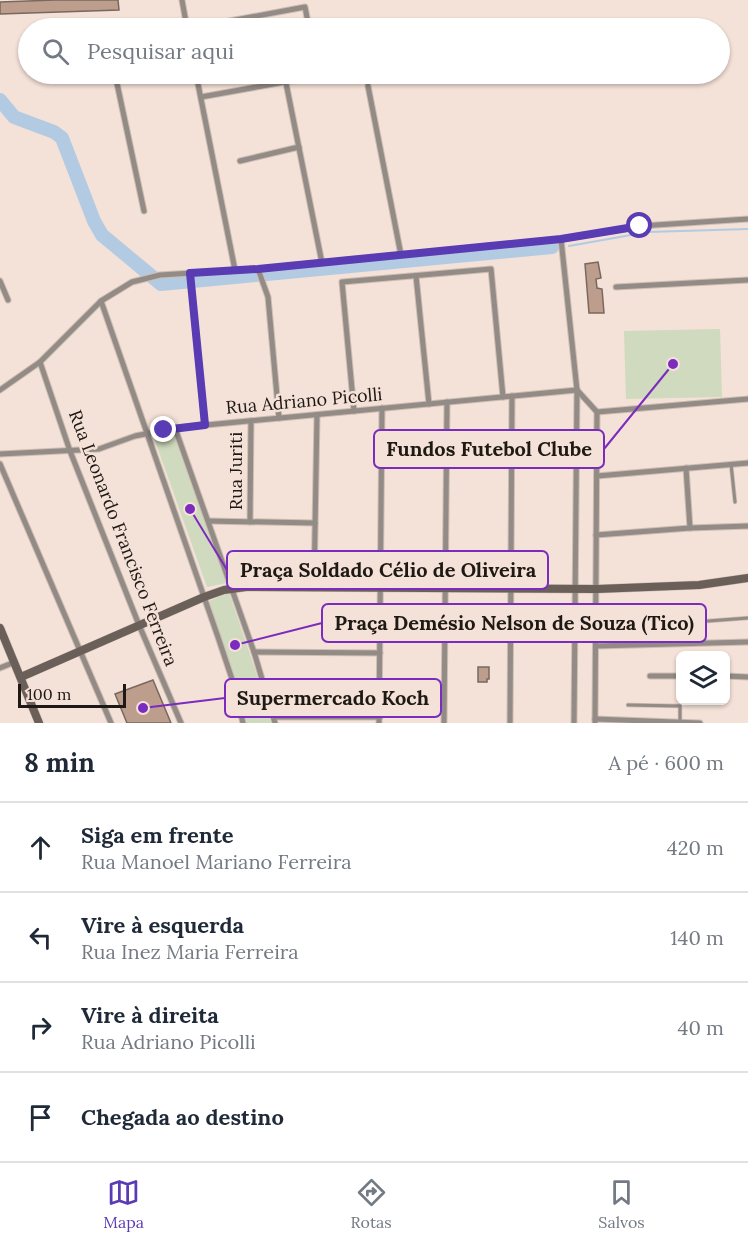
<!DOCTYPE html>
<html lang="pt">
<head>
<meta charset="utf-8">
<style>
	body { margin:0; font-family:Lora,serif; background:#f2f2f3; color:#1f2937 }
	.controls { position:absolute; right:18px; bottom:18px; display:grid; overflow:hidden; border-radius:9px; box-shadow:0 2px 4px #0004 }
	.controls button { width:54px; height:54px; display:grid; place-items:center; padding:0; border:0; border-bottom:2px solid #e0e1e3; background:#fff; color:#1f2937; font:30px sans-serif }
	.scale { position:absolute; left:18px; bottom:15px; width:108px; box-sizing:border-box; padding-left:6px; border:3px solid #1f1915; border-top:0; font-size:16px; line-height:21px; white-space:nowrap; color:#1f1915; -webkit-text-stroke:4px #f4e1d7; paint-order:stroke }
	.stop { position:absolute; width:18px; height:18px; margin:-14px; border:4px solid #593bb3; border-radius:50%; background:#fff }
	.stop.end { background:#593bb3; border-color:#fff; box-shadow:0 2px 6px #0008 }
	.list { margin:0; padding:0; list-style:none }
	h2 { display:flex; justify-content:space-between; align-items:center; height:78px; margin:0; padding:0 24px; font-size:26px }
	h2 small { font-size:20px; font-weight:400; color:#747a83 }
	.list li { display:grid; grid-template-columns:39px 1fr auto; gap:18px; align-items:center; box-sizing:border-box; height:90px; padding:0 24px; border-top:2px solid #e0e1e3 }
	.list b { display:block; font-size:22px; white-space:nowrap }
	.list p { margin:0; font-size:20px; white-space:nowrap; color:#747a83 }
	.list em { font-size:20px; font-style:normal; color:#747a83 }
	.icon { flex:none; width:33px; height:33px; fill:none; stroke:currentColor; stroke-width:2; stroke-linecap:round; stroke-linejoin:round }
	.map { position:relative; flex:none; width:748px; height:723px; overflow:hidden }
	.search { position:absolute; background:#fff; box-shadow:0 2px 4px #0004; left:18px; right:18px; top:18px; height:66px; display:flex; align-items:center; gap:15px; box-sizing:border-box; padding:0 21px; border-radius:33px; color:#747a83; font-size:22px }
	.sheet { height:438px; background:#fff }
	nav { display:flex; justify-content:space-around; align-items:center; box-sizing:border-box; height:84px; border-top:2px solid #e0e1e3; background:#fff; font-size:16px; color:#747a83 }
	nav a { display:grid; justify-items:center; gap:3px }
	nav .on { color:#593bb3 }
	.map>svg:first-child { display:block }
	.green { fill:#cfdabe }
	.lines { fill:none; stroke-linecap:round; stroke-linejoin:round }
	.stream { stroke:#b2cbe3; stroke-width:2 }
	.river { stroke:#b2cbe3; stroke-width:14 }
	.building { fill:#bd9e8d; stroke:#78685f; stroke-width:1.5 }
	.lane-casing { stroke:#cebdb4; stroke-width:4.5 }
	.street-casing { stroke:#cebdb4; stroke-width:7 }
	.secondary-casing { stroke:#cebdb4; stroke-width:9 }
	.lane { stroke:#928b86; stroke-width:3 }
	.street { stroke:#928b86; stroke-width:5 }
	.secondary { stroke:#6a6059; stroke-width:8 }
	.route { stroke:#593bb3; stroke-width:8 }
	.labels { text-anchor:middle; stroke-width:5; stroke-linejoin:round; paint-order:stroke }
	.street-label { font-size:18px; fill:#1f1915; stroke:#f4e1d7 }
	.leader { fill:none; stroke:#7b2cbf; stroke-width:2 }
	.callout-dot { fill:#7b2cbf; stroke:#f4e1d7; stroke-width:2 }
	.callout { fill:#f4e1d7; stroke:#7b2cbf; stroke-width:2 }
	.callout-label { font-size:20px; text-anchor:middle; font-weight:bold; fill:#1f1915 }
</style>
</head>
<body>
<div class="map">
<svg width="748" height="723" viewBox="0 0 748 723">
	<rect width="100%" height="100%" fill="#f4e1d7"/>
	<g class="green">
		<polygon points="720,329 722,397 626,399 624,331"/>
		<polygon points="173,433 227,583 207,587 153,435"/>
		<polygon points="229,593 262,690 271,723 246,723 239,690 209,601"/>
	</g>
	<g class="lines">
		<polyline class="stream" points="569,246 648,232 748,229"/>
		<polyline class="river" points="0,100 14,117 54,132 62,138 94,221 102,235 161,284 552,247"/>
	</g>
	<g class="building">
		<polygon points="55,0 118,0 119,10 0,14 0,2"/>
		<polygon points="598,262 601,278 596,279 597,288 602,289 604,313 589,313 585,264"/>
		<polygon points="478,667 489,667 489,679 487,679 487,682 478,682"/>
		<polygon points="153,680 171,723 127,723 115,694"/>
	</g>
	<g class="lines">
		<defs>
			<g id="lane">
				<polyline points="731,464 735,502"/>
				<polyline points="708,621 748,618"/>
				<polyline points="628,705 680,706 680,721"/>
			</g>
			<g id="street">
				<polyline points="182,0 187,28"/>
				<polyline points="192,28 305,7 309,28"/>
				<polyline points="25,53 28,53"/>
				<polyline points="115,74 144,211"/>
				<polyline points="196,74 235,270"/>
				<polyline points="286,83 322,263"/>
				<polyline points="368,86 401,255"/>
				<polyline points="201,97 318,76 317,74"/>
				<polyline points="240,161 299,147"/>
				<polyline points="561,239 577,390 574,723"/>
				<polyline points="258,269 268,297 279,418"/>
				<polyline points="190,273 205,425"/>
				<polyline points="416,276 429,404"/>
				<polyline points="0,281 8,300"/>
				<polyline points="616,287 748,280"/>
				<polyline points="101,301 218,637 233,682 243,723"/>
				<polyline points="40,362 70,451 139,625 181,723"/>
				<polyline points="0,390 40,362 101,301 132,282 160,275 258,269 561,239 640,226 748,219"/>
				<polyline points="577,390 597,412 595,723"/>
				<polyline points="354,411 342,282 491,269 503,397"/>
				<polyline points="597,412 748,399"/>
				<polyline points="175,428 254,652 275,723"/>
				<polyline points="0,454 99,449 135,436 175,428 577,390"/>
				<polyline points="0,464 111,723"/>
				<polyline points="686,468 690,528"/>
				<polyline points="597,476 748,463"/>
				<polyline points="209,521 315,523"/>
				<polyline points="250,522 251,421"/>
				<polyline points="596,535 690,528 748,526"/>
				<polyline points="314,588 317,415"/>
				<polyline points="596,646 748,642"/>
				<polyline points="254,652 380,653"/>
				<polyline points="0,668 15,662"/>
				<polyline points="650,676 680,676"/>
				<polyline points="726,676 748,677"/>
				<polyline points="274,717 380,717"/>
				<polyline points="595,719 700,723"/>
				<polyline points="379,723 382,408"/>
				<polyline points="444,723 447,402"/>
				<polyline points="510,723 512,396"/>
			</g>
			<g id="secondary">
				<polyline points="0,628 39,723"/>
				<polyline points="21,677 204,597 224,590 246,587 597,589 699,585 748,578"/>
			</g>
		</defs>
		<use href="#lane" class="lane-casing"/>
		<use href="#street" class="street-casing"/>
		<use href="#secondary" class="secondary-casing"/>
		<use href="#lane" class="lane"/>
		<use href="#street" class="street"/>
		<use href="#secondary" class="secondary"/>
	</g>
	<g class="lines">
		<polyline class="route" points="164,430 205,425 190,273 258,269 561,239 640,226"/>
	</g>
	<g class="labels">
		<g class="street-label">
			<text transform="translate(304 401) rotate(-5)" y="6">Rua Adriano Picolli</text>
			<text transform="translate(236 471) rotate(-90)" y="6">Rua Juriti</text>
			<text transform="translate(123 538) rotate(69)" y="6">Rua Leonardo Francisco Ferreira</text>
		</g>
	</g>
	<path class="leader" d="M673 364L604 449M190 509L227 570M235 645L322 623M143 708L225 698"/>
	<g class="callout-dot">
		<circle cx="673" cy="364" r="6"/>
		<circle cx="190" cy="509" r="6"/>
		<circle cx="235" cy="645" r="6"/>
		<circle cx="143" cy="708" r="6"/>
	</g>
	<g class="callout">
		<rect x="374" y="430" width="230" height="38" rx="6"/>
		<rect x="227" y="551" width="321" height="38" rx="6"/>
		<rect x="322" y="604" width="384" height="38" rx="6"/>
		<rect x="225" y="679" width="216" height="38" rx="6"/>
	</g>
	<g class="callout-label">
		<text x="489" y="456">Fundos Futebol Clube</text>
		<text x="388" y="577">Praça Soldado Célio de Oliveira</text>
		<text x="514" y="630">Praça Demésio Nelson de Souza (Tico)</text>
		<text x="333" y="705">Supermercado Koch</text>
	</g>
</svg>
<div class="controls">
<button><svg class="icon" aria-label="layers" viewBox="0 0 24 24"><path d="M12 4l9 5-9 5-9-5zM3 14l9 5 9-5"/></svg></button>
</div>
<div class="scale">100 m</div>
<div class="stop" style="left:640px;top:226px"></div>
<div class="stop end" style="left:164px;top:430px"></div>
<div class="search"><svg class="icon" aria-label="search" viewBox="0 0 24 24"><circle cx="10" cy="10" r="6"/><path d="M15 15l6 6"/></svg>Pesquisar aqui</div>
</div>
<section class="sheet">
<h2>8 min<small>A pé · 600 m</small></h2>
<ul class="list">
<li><svg class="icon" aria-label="ahead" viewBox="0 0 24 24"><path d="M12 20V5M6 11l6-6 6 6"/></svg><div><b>Siga em frente</b><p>Rua Manoel Mariano Ferreira</p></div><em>420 m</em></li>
<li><svg class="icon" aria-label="left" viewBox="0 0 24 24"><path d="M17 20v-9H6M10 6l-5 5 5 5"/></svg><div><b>Vire à esquerda</b><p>Rua Inez Maria Ferreira</p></div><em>140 m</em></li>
<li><svg class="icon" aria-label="right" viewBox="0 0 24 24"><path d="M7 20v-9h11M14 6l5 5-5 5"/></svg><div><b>Vire à direita</b><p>Rua Adriano Picolli</p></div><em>40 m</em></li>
<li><svg class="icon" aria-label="arrive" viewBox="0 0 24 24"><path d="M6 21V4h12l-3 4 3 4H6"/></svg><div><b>Chegada ao destino</b></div></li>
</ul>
</section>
<nav>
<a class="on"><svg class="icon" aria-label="map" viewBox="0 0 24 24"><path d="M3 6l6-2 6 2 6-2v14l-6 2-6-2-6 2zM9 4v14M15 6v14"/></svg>Mapa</a>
<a><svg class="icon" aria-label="directions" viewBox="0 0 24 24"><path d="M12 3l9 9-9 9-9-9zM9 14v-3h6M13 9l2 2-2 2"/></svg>Rotas</a>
<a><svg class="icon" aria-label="saved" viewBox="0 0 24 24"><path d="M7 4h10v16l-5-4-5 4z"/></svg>Salvos</a>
</nav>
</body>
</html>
